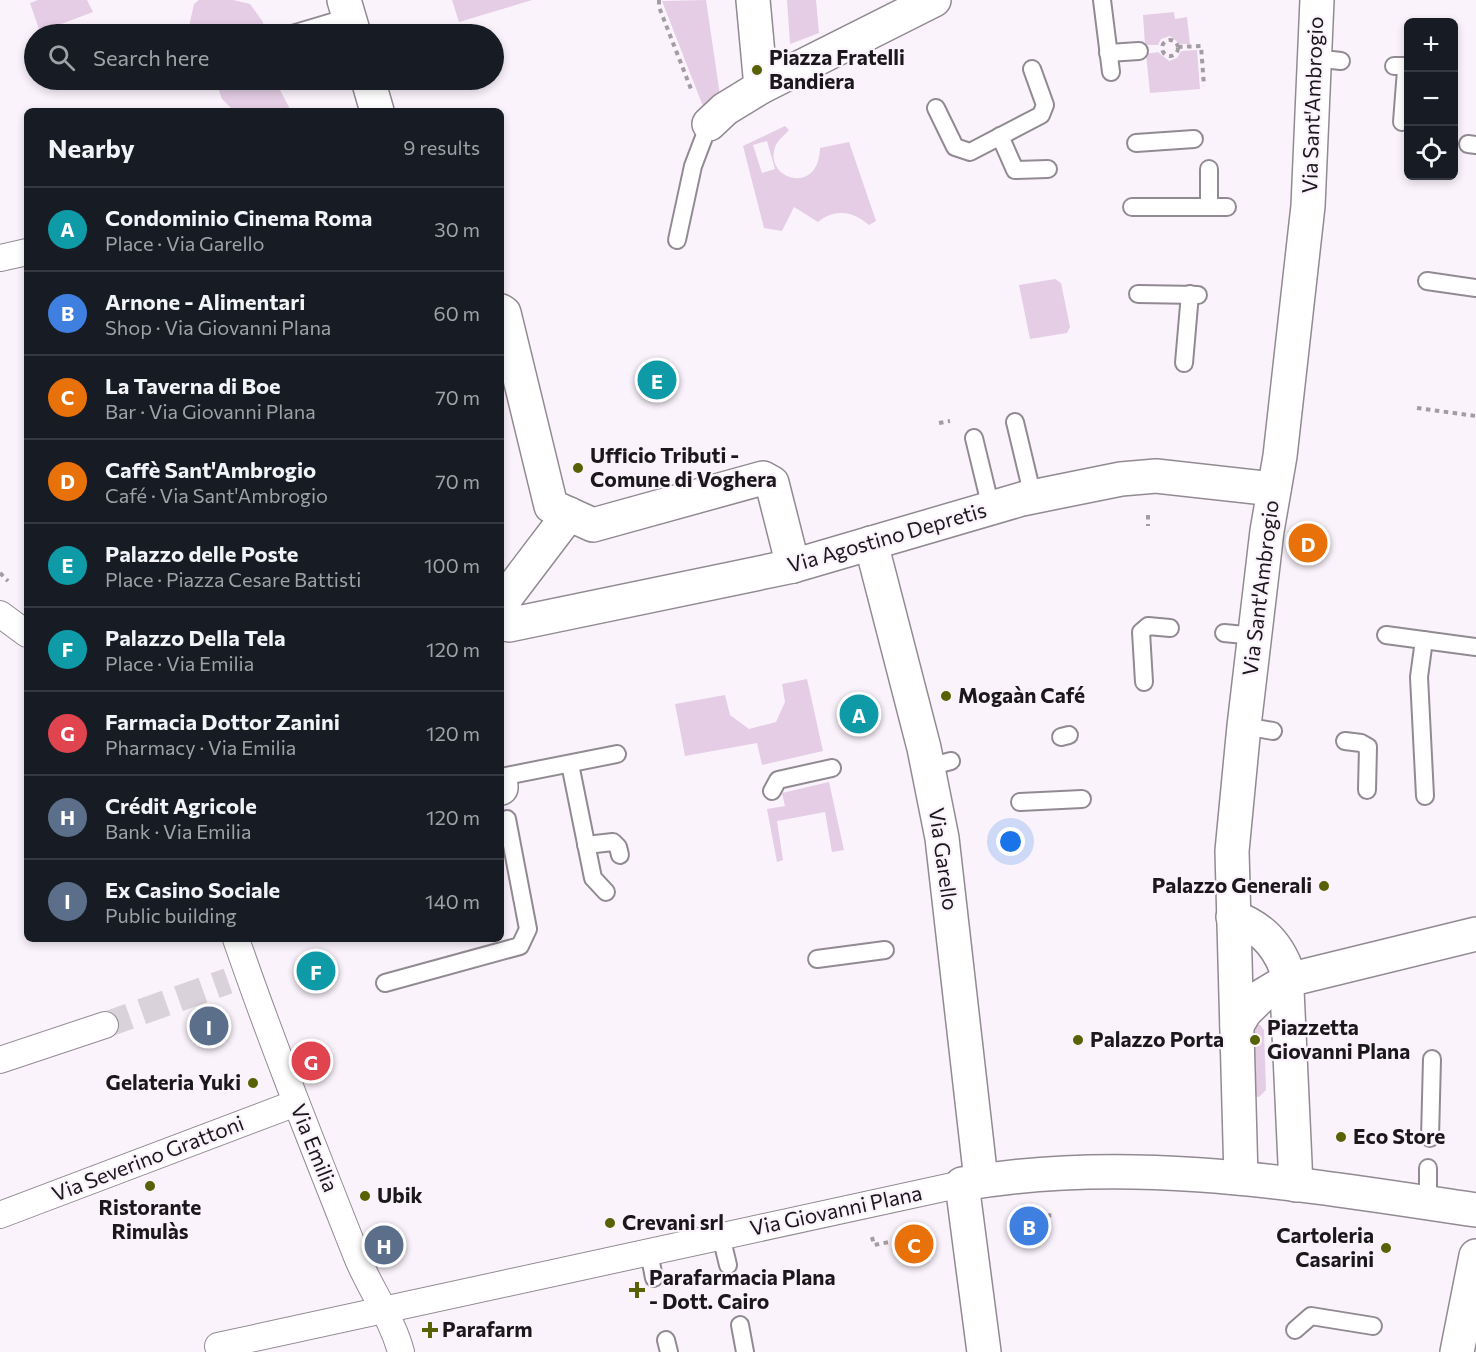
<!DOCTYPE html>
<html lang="en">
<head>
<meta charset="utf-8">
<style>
	body { margin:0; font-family:Commissioner,sans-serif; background:#20242c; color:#f1f3f6 }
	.controls { position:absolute; right:18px; top:18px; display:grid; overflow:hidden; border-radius:9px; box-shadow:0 3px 9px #0003 }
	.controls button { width:54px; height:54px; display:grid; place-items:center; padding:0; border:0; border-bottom:2px solid #363941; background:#171b24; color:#f1f3f6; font:30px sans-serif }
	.you { position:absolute; left:1011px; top:842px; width:21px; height:21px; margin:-15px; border:4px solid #fff; border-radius:50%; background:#1a73e8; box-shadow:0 0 0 9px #1a73e833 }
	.badge { display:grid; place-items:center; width:39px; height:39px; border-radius:50%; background:#abb289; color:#fff; font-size:20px; font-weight:700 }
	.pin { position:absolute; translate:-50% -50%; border:3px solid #fff; box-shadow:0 2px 6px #0006 }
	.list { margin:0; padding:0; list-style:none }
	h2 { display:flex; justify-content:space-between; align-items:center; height:78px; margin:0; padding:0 24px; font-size:26px }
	h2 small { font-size:20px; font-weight:400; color:#9ea1a6 }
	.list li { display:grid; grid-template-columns:39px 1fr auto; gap:18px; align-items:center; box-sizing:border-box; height:84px; padding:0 24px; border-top:2px solid #363941 }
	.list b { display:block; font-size:22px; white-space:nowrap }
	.list p { margin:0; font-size:20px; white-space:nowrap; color:#9ea1a6 }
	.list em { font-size:20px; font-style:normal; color:#9ea1a6 }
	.icon { flex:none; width:33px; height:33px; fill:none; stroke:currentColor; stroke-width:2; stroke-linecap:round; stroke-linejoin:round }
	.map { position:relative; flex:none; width:1476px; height:1352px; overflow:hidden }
	.search { position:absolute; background:#171b24; box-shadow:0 3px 9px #0003; left:24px; top:24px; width:480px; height:66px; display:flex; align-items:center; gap:15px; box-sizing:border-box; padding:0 21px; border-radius:33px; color:#9ea1a6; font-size:22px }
	.panel { position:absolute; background:#171b24; box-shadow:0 3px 9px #0003; left:24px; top:108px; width:480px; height:834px; border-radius:9px }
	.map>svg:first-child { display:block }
	.green { fill:#e4cde5; fill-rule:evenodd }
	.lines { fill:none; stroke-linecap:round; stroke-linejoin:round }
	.pedestrian-tunnel { stroke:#d9d2da; stroke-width:26; stroke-dasharray:26 13; stroke-linecap:butt }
	.service-casing { stroke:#928a92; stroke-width:20 }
	.pedestrian-casing { stroke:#928a92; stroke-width:28 }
	.minor-casing { stroke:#928a92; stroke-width:36 }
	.path { stroke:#a29ca3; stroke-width:4; stroke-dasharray:4.5 4.5; stroke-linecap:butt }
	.service { stroke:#fff; stroke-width:16 }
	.pedestrian { stroke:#fff; stroke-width:26 }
	.minor { stroke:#fff; stroke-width:33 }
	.poi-dot { fill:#566203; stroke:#fbf3fc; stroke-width:2 }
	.labels { text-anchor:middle; stroke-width:4.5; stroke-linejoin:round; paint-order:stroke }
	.poi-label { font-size:21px; font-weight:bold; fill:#1b181b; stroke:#fbf3fc; text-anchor:start }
	.street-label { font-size:21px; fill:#1b181b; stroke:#fbf3fc }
</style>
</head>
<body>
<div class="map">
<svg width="1476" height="1352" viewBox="0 0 1476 1352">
	<rect width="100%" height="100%" fill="#fbf3fc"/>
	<g class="green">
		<polygon points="38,0 87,0 93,12 40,32 30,3"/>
		<polygon points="199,0 233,0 250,4 263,22 264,34 191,34 188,31 194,4"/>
		<polygon points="452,0 532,0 459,22"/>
		<polygon points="706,0 721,102 706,114 662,1"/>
		<polygon points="787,0 816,0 819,33 790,44"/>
		<polygon points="1174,12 1175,19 1187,17 1190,44 1180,44 1170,36 1161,39 1158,45 1145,45 1143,15"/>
		<polygon points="1197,50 1200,89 1150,93 1146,54 1158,52 1169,61 1177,58 1181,51"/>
		<polygon points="215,80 270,80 280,90 291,111 234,111 222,99"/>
		<path d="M785 126 789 130C785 135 779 139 776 145 761 178 819 198 820 148L849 142 876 221 869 225C854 211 834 208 818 222L794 207 782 231 764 228 743 146ZM767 141 775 169 762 173 753 145Z"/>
		<polygon points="1055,279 1061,283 1070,327 1067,333 1030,339 1019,285"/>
		<polygon points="807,679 823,751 762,765 757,743 685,756 675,704 725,695 730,715 749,729 776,722 785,702 782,684"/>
		<polygon points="829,782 844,850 832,852 825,812 777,821 783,860 777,862 767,809 785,806 782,793"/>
		<polygon points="1255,1024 1260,1025 1264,1030 1266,1090 1259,1097 1254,1096 1249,1032"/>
	</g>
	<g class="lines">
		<polyline class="pedestrian-tunnel" points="105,1025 228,981"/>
		<defs>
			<g id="service">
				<polyline points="1102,0 1111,72"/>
				<polyline points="292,34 349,17"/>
				<polyline points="1108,53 1139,51"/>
				<polyline points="1313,58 1341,61"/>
				<polyline points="1394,66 1404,66 1406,70 1402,122"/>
				<polyline points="936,108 955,147 970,152 1041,115 1045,105 1032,69"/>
				<polyline points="1000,136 1015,170 1048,169"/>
				<polyline points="1136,143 1194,139"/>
				<polyline points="1468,144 1476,145"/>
				<polyline points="1209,169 1209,206"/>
				<polyline points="1132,207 1227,207"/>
				<polyline points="677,240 693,166 709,124"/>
				<polyline points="1427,281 1476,288"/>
				<polyline points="1138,294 1198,295"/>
				<polyline points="1184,363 1190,294"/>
				<polyline points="1015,422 1033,497"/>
				<polyline points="974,438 991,508"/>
				<polyline points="1224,633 1255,636"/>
				<polyline points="1386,635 1476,647"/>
				<polyline points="1424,640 1419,677 1425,796"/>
				<polyline points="1144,682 1141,632 1148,626 1170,628"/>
				<polyline points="1244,726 1273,731"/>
				<polyline points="1061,737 1069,735"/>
				<polyline points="1345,741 1361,743 1368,747 1367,790"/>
				<polyline points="570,764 593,878 606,892"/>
				<polyline points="928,767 951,761"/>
				<polyline points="501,777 617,754"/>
				<polyline points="772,791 778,780 832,768"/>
				<polyline points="1020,802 1082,799"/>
				<polyline points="586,845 613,842 618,847 620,855"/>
				<polyline points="817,959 885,950"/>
				<polyline points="385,983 520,946 528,929 507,819"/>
				<polyline points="1430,1138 1432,1059"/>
				<polyline points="1428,1203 1428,1168"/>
				<polyline points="721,1236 728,1265"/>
				<polyline points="649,1252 654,1278"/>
				<polyline points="740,1325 745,1352"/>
				<polyline points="1295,1330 1311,1316 1373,1326"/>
				<polyline points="666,1340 669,1352"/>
			</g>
			<g id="pedestrian">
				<polyline points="0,258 27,252"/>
				<polyline points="0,614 27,634"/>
				<path d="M236 939C273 1046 315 1151 357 1257 370 1289 392 1318 401 1352"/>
				<polyline points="0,1060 105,1025"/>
				<polyline points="0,1215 296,1103"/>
				<polyline points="218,1346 962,1184"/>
			</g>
			<g id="minor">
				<polyline points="344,0 354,34"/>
				<polyline points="753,0 761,87 934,0"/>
				<polyline points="368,80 377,111"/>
				<polyline points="709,124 725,109 761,87"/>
				<polyline points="501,311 504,313 551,506 593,525 763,478 772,483 793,566"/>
				<polyline points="871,543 924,748 942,838 981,1180"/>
				<polyline points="501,592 509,625 793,566 1022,499 1121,479 1156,476 1274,489"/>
				<polyline points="503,601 569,514"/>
				<polyline points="501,786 501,788"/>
				<path d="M1233 917C1259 926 1276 942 1286 968L1296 1185"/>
				<polyline points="1237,1025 1245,1012 1260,997 1288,980 1476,934"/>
				<polyline points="1241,1178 1232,851 1244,726 1267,531 1280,456 1308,206 1317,0"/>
				<path d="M984 1352 962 1184C1133 1154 1306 1185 1476 1210"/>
				<polyline points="1457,1352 1476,1256"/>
			</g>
		</defs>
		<use href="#service" class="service-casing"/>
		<use href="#pedestrian" class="pedestrian-casing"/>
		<use href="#minor" class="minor-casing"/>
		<g class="path">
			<polyline points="659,0 659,7 691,89"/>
			<circle cx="1170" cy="48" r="8"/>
			<polyline points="1178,47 1201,46 1204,86"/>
			<polyline points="1417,408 1476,416"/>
			<polyline points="939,423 950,421"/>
			<polyline points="1148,515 1148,526"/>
			<polyline points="0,573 8,581"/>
			<polyline points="1190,886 1191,878"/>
			<polyline points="1011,1218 1054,1215"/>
			<polyline points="872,1237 874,1245 930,1234"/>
		</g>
		<use href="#service" class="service"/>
		<use href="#pedestrian" class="pedestrian"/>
		<use href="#minor" class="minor"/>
	</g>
	<g class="poi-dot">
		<circle cx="757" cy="70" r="6"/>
		<circle cx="578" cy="468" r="6"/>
		<circle cx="946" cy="696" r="6"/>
		<circle cx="1324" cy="886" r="6"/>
		<circle cx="1078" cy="1040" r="6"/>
		<circle cx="1255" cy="1040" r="6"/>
		<circle cx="253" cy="1083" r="6"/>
		<circle cx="1341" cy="1137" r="6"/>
		<circle cx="150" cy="1186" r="6"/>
		<circle cx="365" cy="1196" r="6"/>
		<circle cx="610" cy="1223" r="6"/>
		<circle cx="1386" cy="1248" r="6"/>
		<path d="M634 1281h6v6h6v6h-6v6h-6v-6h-6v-6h6z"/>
		<path d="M427 1321h6v6h6v6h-6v6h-6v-6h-6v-6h6z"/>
	</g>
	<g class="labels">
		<g class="poi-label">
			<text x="769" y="65">Piazza Fratelli<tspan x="769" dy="24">Bandiera</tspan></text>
			<text x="590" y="463">Ufficio Tributi -<tspan x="590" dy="24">Comune di Voghera</tspan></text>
			<text x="958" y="703">Mogaàn Café</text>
			<text x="1312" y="893" text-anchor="end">Palazzo Generali</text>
			<text x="1267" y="1035">Piazzetta<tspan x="1267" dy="24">Giovanni Plana</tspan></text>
			<text x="1090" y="1047">Palazzo Porta</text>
			<text x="241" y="1090" text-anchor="end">Gelateria Yuki</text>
			<text x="1353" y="1144">Eco Store</text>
			<text x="377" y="1203">Ubik</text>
			<text x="150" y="1215" text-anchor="middle">Ristorante<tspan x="150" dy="24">Rimulàs</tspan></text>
			<text x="622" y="1230">Crevani srl</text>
			<text x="1374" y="1243" text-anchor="end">Cartoleria<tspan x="1374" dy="24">Casarini</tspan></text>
			<text x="649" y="1285">Parafarmacia Plana<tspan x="649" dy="24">- Dott. Cairo</tspan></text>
			<text x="442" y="1337">Parafarm</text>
		</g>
		<g class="street-label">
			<text transform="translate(1313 105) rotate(-88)" y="7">Via Sant'Ambrogio</text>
			<text transform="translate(887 538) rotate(-16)" y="7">Via Agostino Depretis</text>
			<text transform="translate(1261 588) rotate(-83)" y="7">Via Sant'Ambrogio</text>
			<text transform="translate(943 859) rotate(82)" y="7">Via Garello</text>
			<text transform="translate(314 1148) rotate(68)" y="7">Via Emilia</text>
			<text transform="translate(148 1159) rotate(-21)" y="7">Via Severino Grattoni</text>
			<text transform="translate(836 1211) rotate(-12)" y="7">Via Giovanni Plana</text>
		</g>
	</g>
</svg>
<div class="controls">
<button>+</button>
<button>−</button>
<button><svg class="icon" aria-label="locate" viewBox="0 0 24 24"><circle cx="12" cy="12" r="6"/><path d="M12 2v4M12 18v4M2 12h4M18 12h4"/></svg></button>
</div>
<div class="you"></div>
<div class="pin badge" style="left:859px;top:714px;background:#0f9aa8">A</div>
<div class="pin badge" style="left:1029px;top:1226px;background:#3f7fe0">B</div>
<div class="pin badge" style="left:914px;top:1244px;background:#e8710a">C</div>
<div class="pin badge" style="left:1308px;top:543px;background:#e8710a">D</div>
<div class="pin badge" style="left:657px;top:380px;background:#0f9aa8">E</div>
<div class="pin badge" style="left:316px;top:971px;background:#0f9aa8">F</div>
<div class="pin badge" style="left:311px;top:1061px;background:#e0444e">G</div>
<div class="pin badge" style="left:384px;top:1245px;background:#5c6f8a">H</div>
<div class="pin badge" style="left:209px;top:1026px;background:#5c6f8a">I</div>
<div class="search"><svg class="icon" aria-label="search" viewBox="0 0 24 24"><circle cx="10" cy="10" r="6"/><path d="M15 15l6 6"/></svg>Search here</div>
<section class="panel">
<h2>Nearby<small>9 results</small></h2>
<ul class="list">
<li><span class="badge" style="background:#0f9aa8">A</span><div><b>Condominio Cinema Roma</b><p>Place · Via Garello</p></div><em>30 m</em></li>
<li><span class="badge" style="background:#3f7fe0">B</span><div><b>Arnone - Alimentari</b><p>Shop · Via Giovanni Plana</p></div><em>60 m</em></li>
<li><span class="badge" style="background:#e8710a">C</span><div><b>La Taverna di Boe</b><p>Bar · Via Giovanni Plana</p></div><em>70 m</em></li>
<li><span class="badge" style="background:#e8710a">D</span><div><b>Caffè Sant'Ambrogio</b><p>Café · Via Sant'Ambrogio</p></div><em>70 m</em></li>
<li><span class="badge" style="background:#0f9aa8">E</span><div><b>Palazzo delle Poste</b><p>Place · Piazza Cesare Battisti</p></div><em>100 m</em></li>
<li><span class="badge" style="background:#0f9aa8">F</span><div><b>Palazzo Della Tela</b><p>Place · Via Emilia</p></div><em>120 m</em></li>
<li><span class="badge" style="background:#e0444e">G</span><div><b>Farmacia Dottor Zanini</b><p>Pharmacy · Via Emilia</p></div><em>120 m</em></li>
<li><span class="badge" style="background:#5c6f8a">H</span><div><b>Crédit Agricole</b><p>Bank · Via Emilia</p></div><em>120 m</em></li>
<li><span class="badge" style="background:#5c6f8a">I</span><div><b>Ex Casino Sociale</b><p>Public building</p></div><em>140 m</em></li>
</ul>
</section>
</div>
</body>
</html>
